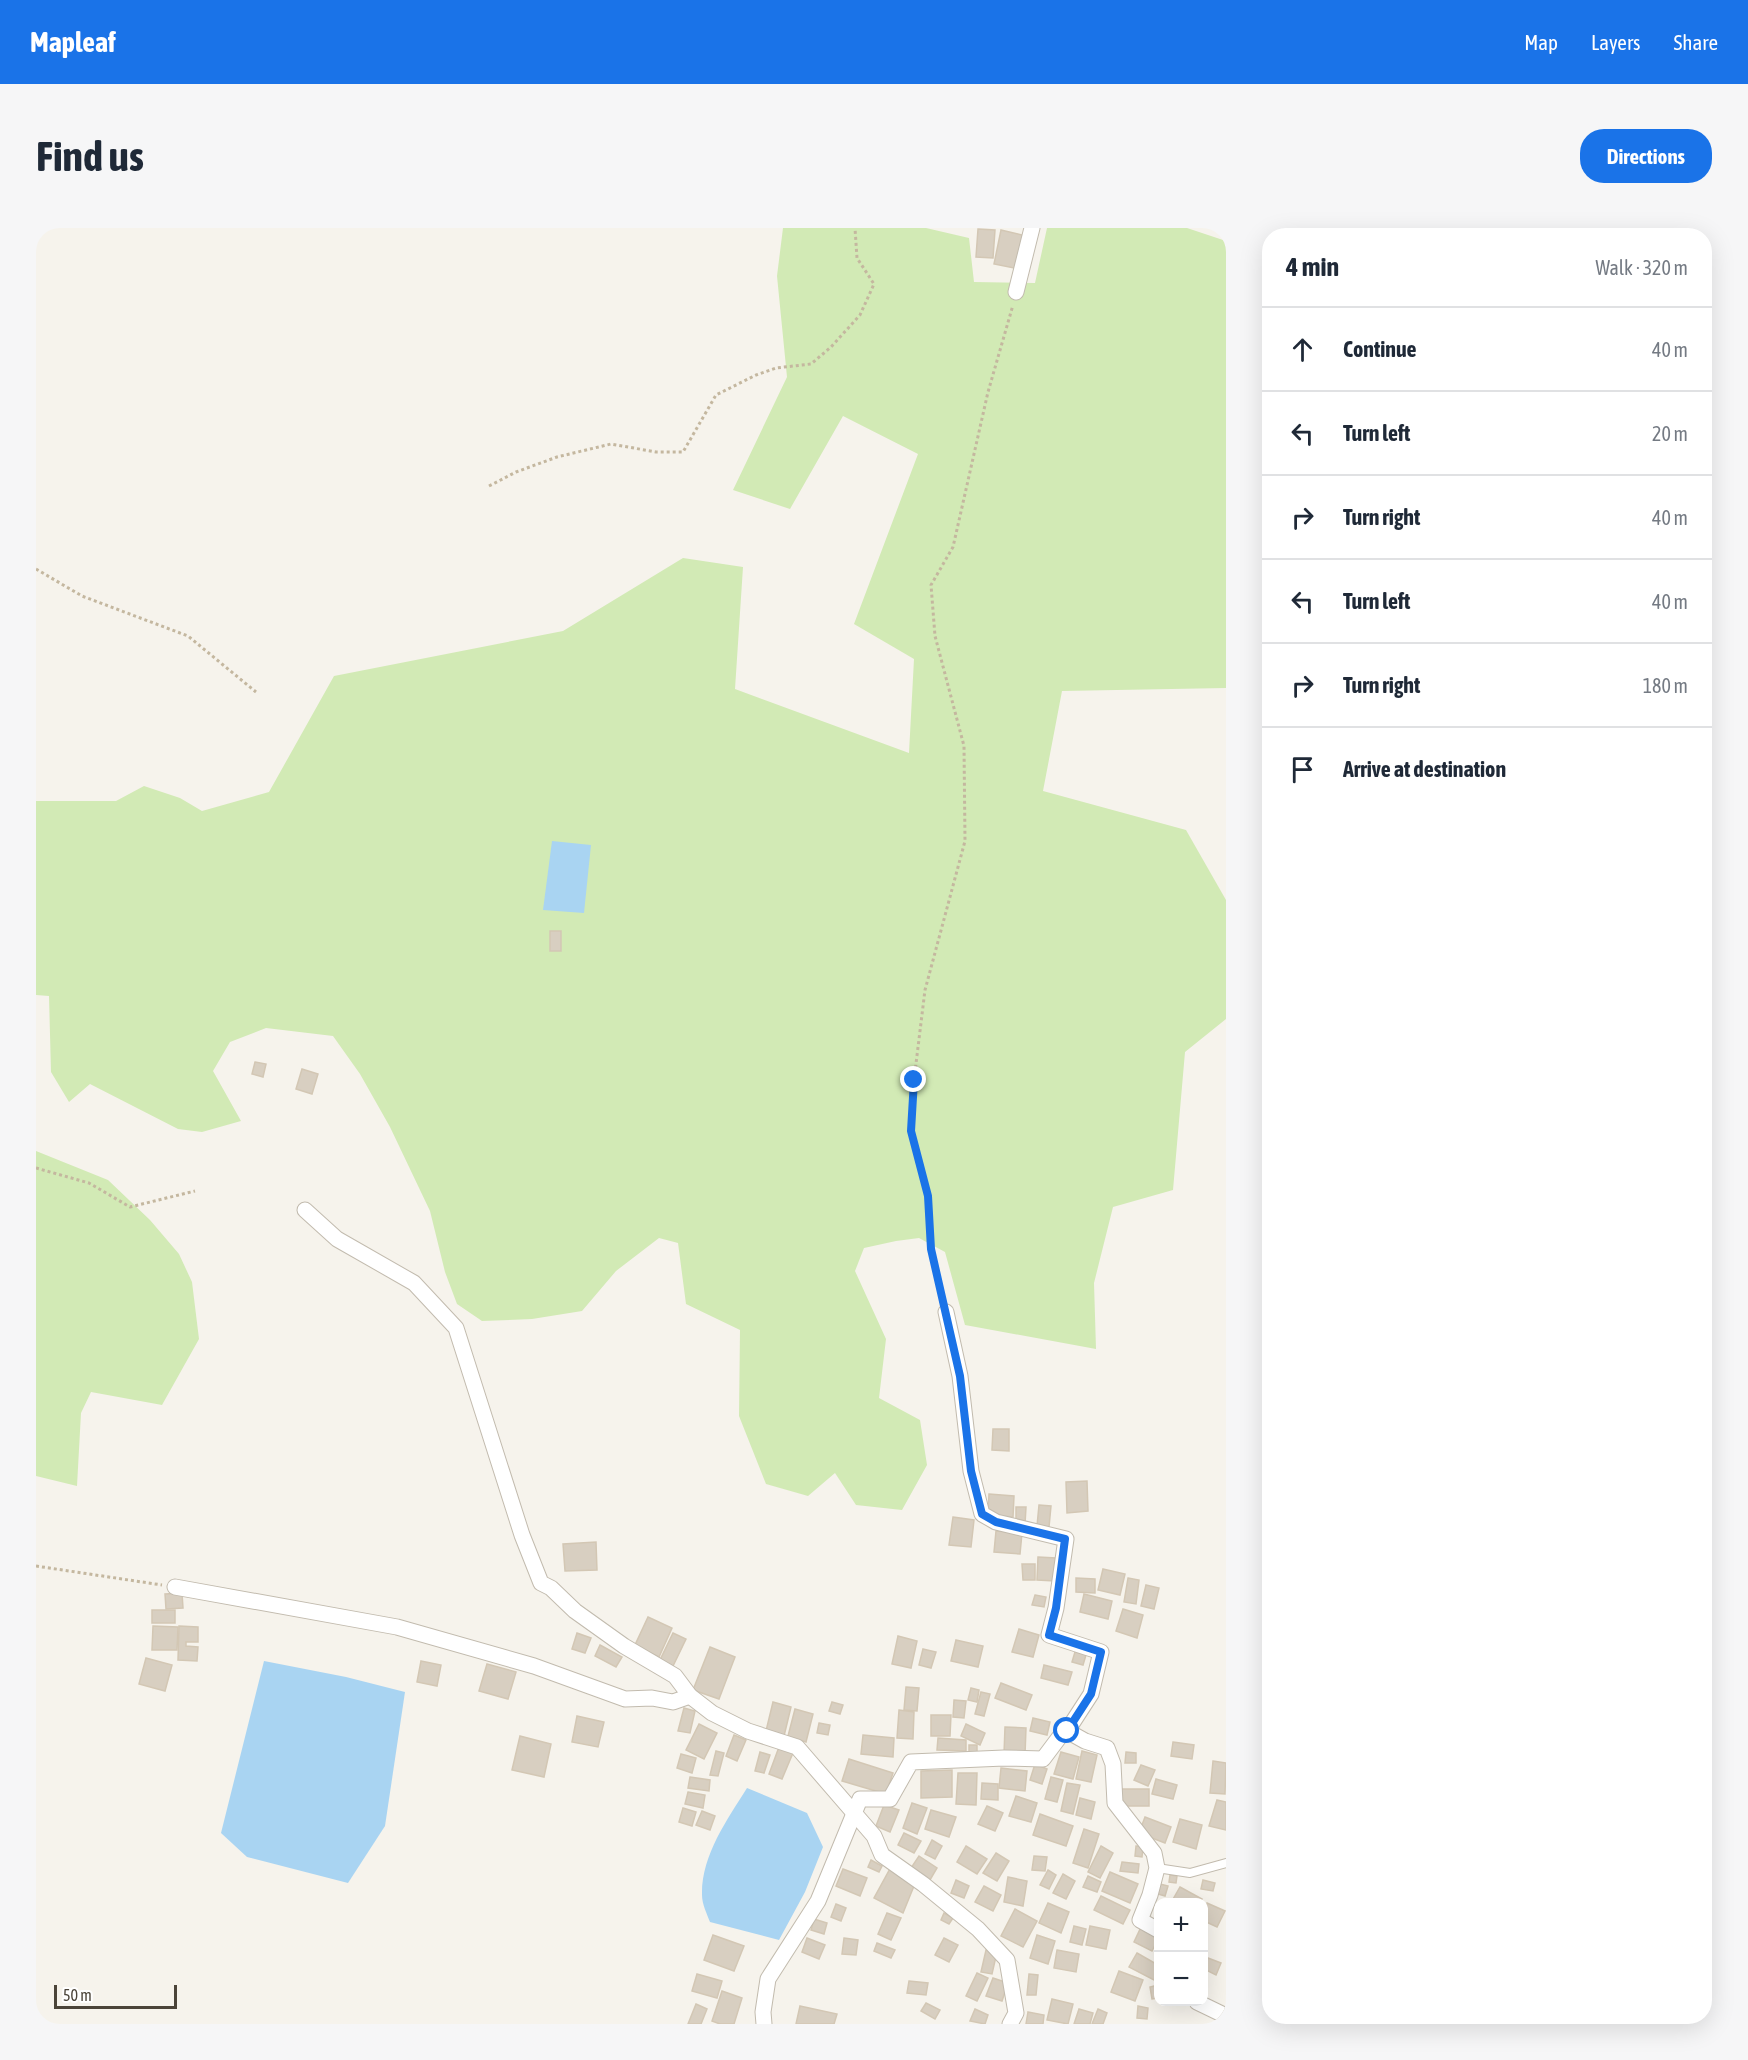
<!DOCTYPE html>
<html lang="en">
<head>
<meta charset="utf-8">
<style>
	body { margin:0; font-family:"Asap Condensed",sans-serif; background:#f6f6f7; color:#1f2937 }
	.controls { position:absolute; right:18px; bottom:18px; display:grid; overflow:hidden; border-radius:12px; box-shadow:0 6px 24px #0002 }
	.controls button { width:54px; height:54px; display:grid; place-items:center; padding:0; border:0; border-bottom:2px solid #e0e1e3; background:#fff; color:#1f2937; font:30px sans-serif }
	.scale { position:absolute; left:18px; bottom:15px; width:123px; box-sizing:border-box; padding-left:6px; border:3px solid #4b4439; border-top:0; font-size:16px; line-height:21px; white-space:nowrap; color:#4b4439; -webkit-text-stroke:4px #fff; paint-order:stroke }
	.stop { position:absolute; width:18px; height:18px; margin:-14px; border:4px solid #1a73e8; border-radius:50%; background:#fff }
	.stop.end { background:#1a73e8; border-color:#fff; box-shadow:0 2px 6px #0008 }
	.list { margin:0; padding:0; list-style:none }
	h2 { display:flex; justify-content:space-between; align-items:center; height:78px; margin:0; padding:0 24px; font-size:26px }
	h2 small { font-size:20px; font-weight:400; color:#747a83 }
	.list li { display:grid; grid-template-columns:39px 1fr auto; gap:18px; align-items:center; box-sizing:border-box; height:84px; padding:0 24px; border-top:2px solid #e0e1e3 }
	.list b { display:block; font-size:22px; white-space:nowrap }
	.list em { font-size:20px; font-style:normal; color:#747a83 }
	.icon { flex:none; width:33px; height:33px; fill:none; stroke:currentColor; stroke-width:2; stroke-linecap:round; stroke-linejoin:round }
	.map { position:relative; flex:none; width:1190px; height:1796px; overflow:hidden; border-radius:24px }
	header { display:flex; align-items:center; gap:36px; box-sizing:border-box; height:84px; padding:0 30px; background:#1a73e8; color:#fff }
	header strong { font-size:28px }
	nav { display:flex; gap:33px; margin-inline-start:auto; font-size:21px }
	.intro { display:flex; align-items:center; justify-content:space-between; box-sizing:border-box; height:144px; padding:0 36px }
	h1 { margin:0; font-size:42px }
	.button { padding:15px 27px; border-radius:24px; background:#1a73e8; color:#fff; font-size:21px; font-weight:700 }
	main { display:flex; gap:36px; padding:0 36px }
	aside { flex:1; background:#fff; border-radius:24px; box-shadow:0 6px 24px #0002 }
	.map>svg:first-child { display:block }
	.green { fill:#d2eab5 }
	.water { fill:#a9d4f2 }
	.building { fill:#d8cfc1; stroke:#d3c7b4; stroke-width:1.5 }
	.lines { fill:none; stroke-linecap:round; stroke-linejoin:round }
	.lane-casing { stroke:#c2bbae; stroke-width:10 }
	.street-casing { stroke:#c2bbae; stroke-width:17 }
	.path { stroke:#c4b79f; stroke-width:3; stroke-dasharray:3 3; stroke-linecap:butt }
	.lane { stroke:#fff; stroke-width:8 }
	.street { stroke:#fff; stroke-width:15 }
	.route { stroke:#1a73e8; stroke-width:8 }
</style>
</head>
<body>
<header>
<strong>Mapleaf</strong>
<nav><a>Map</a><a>Layers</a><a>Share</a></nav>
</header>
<div class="intro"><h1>Find us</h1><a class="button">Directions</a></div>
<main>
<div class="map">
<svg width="1190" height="1796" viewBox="0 0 1190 1796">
	<rect width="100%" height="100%" fill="#f6f3ec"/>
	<g class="green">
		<polygon points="747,0 890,0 933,10 938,54 999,55 1011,0 1151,0 1190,13 1190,460 1026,463 1007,563 1150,602 1190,672 1190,791 1149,824 1137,962 1077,979 1058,1055 1060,1121 929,1097 909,1024 883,1010 860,1013 828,1020 819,1043 850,1111 843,1170 884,1192 891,1237 866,1282 820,1277 799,1245 772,1268 730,1256 703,1188 704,1102 650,1076 642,1015 623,1010 580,1043 546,1083 496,1091 446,1093 421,1076 409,1044 394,983 354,899 324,846 297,808 230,800 194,814 177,843 205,893 166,904 142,901 54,856 33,874 15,844 13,768 0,767 0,573 80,573 108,558 144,570 166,583 233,564 298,448 527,403 647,330 707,339 699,461 873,525 878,431 818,396 882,226 807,188 754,281 697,262 751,149 741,48"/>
		<polygon points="0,923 72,952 114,992 143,1026 156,1054 163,1111 126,1177 55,1164 45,1185 41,1258 0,1248"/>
	</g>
	<g class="water">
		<polygon points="516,613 555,617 548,685 507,682"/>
		<polygon points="228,1433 310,1449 369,1464 349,1598 312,1655 211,1629 185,1605"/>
		<path d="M711 1560 771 1585 787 1619 769 1664 743 1712 674 1694C671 1686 666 1676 666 1667 665 1628 691 1592 711 1560Z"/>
	</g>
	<g class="building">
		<polygon points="942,1 959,2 957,30 940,29"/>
		<polygon points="965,2 990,8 983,41 958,36"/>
		<rect x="514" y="703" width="11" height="20"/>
		<polygon points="219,834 230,836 227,849 216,846"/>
		<polygon points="266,841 282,846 276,866 260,861"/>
		<polygon points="957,1201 973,1201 973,1223 956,1222"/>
		<polygon points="1051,1253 1052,1283 1031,1285 1030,1254"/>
		<polygon points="953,1266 978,1268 977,1289 952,1287"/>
		<polygon points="1003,1277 1015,1278 1013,1299 1001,1298"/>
		<polygon points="980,1279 990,1279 989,1296 980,1296"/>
		<polygon points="917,1289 938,1292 935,1319 913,1317"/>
		<polygon points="960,1303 986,1305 984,1326 958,1324"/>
		<polygon points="560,1314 561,1342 529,1343 527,1316"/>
		<polygon points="1002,1329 1020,1330 1019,1353 1001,1352"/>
		<polygon points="986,1336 999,1336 999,1352 987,1352"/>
		<polygon points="1067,1341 1089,1346 1084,1367 1062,1362"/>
		<polygon points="1040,1350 1059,1351 1059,1365 1040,1364"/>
		<polygon points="1092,1350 1103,1352 1100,1376 1088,1374"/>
		<polygon points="1110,1357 1123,1360 1118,1381 1105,1378"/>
		<polygon points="146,1365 147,1380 130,1381 129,1366"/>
		<polygon points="1048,1366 1076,1373 1072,1391 1044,1384"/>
		<polygon points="999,1367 1010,1369 1008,1379 996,1377"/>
		<polygon points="1087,1381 1107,1387 1101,1410 1080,1403"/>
		<rect x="116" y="1382" width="23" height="13"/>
		<polygon points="612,1389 636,1400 623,1429 599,1417"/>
		<polygon points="117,1398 142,1399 141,1422 116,1422"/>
		<polygon points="143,1398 162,1399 162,1414 150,1414 150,1418 162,1419 161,1433 142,1432"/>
		<polygon points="983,1401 1003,1407 997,1429 976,1424"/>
		<polygon points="541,1405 555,1410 549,1425 536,1421"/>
		<polygon points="637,1405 650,1411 637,1438 624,1432"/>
		<polygon points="862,1408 881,1413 875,1440 856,1436"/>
		<polygon points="920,1412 947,1418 942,1439 915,1433"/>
		<polygon points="564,1417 586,1429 580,1439 559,1428"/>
		<polygon points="674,1419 699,1429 683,1471 657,1462"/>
		<polygon points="887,1421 900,1424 895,1440 883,1437"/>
		<polygon points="1039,1424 1050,1427 1047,1437 1036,1434"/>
		<polygon points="110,1430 136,1437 129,1463 103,1456"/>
		<polygon points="385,1433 405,1437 401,1458 381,1454"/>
		<polygon points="451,1436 480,1444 472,1471 443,1463"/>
		<polygon points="1008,1437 1036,1444 1032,1457 1005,1450"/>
		<polygon points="965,1455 996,1467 990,1482 959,1470"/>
		<polygon points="870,1459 883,1460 881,1483 868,1482"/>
		<polygon points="935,1460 943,1462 941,1474 932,1472"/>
		<polygon points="945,1464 954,1466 948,1488 939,1486"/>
		<polygon points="918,1472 930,1473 928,1490 917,1489"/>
		<polygon points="737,1474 755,1479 748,1508 730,1503"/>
		<polygon points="796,1474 807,1477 804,1486 793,1483"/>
		<polygon points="648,1480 659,1483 654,1505 642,1503"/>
		<polygon points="759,1481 777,1486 770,1514 752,1508"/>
		<polygon points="863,1482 878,1484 877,1511 861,1510"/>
		<polygon points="895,1487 915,1487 914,1508 895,1508"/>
		<polygon points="541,1488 568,1494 562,1519 536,1514"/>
		<polygon points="997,1490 1014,1494 1011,1507 994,1503"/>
		<polygon points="783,1495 794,1497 792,1507 781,1505"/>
		<polygon points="663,1496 681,1505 668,1531 650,1522"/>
		<polygon points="930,1496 949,1505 944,1517 925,1508"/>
		<polygon points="969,1499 990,1500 989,1527 968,1526"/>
		<polygon points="698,1507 710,1512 701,1533 690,1528"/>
		<polygon points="827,1507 858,1510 857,1529 825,1526"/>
		<polygon points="484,1508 515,1516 508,1549 476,1542"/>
		<polygon points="902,1510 930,1512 930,1523 901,1522"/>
		<polygon points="1137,1514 1158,1517 1156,1531 1135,1528"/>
		<rect x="933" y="1517" width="8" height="13"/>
		<polygon points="743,1519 757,1525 746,1551 733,1546"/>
		<polygon points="680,1523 688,1525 682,1548 674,1547"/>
		<polygon points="1046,1523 1061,1527 1055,1554 1040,1551"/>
		<polygon points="724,1524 734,1527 728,1545 719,1543"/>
		<polygon points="1025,1524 1043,1529 1037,1551 1018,1546"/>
		<polygon points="1090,1524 1100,1525 1100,1535 1089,1535"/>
		<polygon points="645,1526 660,1530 656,1545 641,1540"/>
		<polygon points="813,1531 857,1545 850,1566 806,1553"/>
		<polygon points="1177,1533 1190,1535 1189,1566 1174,1565"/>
		<polygon points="999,1536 1011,1541 1006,1556 994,1552"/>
		<polygon points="1105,1537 1119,1542 1112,1558 1098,1552"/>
		<polygon points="965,1540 991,1543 989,1563 963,1560"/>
		<polygon points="916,1542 916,1569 885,1570 885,1543"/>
		<polygon points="922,1545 941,1545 940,1577 920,1576"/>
		<polygon points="654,1549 674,1552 673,1563 652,1560"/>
		<polygon points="1015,1549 1027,1552 1021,1574 1009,1571"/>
		<polygon points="1120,1551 1141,1557 1137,1571 1116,1566"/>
		<polygon points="946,1555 962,1556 962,1572 945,1571"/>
		<polygon points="1031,1555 1044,1557 1037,1586 1025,1583"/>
		<rect x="1085" y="1561" width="28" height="17"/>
		<polygon points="652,1564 669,1567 667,1580 649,1576"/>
		<polygon points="980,1568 1001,1575 995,1594 973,1588"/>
		<polygon points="1044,1570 1059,1574 1055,1591 1040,1587"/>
		<polygon points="1181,1572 1190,1574 1190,1602 1173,1598"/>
		<polygon points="876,1575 891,1580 881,1606 867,1600"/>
		<polygon points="848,1577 863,1582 854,1604 840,1598"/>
		<polygon points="951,1578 967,1585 959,1603 942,1596"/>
		<polygon points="647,1580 660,1584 656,1598 643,1594"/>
		<polygon points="895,1582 920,1589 913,1609 889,1601"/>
		<polygon points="666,1583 679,1588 674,1602 660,1597"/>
		<polygon points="1004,1586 1037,1598 1030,1618 997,1607"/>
		<polygon points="1109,1589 1135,1599 1129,1615 1103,1605"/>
		<polygon points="1144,1591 1166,1597 1160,1621 1137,1614"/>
		<polygon points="1048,1601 1063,1606 1052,1640 1037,1635"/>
		<polygon points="868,1605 885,1613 878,1625 862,1617"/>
		<polygon points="896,1612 906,1618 899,1631 889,1626"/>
		<polygon points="930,1618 951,1631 941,1646 921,1634"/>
		<polygon points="1065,1618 1077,1625 1064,1650 1052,1644"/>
		<polygon points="1100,1618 1107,1619 1106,1629 1099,1628"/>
		<polygon points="960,1625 973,1633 961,1653 947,1645"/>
		<polygon points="883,1628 901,1640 894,1652 875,1640"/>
		<polygon points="998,1628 1011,1629 1009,1643 996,1642"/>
		<polygon points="835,1632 846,1638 843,1644 832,1639"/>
		<polygon points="1086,1634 1103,1636 1102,1645 1084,1643"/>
		<polygon points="855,1639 878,1658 867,1685 838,1670"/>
		<polygon points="807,1641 831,1650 824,1668 800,1658"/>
		<polygon points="1012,1642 1020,1647 1013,1661 1004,1657"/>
		<polygon points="1074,1644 1102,1656 1094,1675 1066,1663"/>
		<polygon points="1027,1646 1039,1653 1030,1671 1017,1665"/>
		<polygon points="1134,1647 1141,1648 1140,1655 1133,1654"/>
		<polygon points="1052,1648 1065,1654 1061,1664 1047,1659"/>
		<polygon points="972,1649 991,1653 987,1678 968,1674"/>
		<polygon points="920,1652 933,1658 928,1670 915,1665"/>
		<polygon points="1167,1652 1179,1655 1177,1663 1165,1661"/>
		<polygon points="1124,1656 1132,1658 1129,1668 1122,1666"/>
		<polygon points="948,1658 965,1667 957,1683 939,1674"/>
		<polygon points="1144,1659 1166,1671 1164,1674 1136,1673"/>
		<polygon points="1065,1668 1094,1682 1087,1696 1058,1682"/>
		<polygon points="1012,1675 1033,1684 1025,1705 1003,1695"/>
		<polygon points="1171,1675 1189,1683 1181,1699 1168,1693 1168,1682"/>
		<polygon points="800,1676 810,1680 805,1693 795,1689"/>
		<polygon points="979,1681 1001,1693 987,1719 965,1708"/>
		<polygon points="851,1685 865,1690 855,1712 842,1706"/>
		<polygon points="908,1685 917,1690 913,1696 905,1692"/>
		<polygon points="778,1691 791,1695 788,1706 775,1702"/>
		<polygon points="1106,1697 1122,1705 1122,1711 1116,1723 1098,1714"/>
		<polygon points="1038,1698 1050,1701 1046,1717 1034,1714"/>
		<polygon points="1054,1698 1074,1702 1070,1721 1050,1717"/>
		<polygon points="677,1707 708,1718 698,1743 668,1732"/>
		<polygon points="1001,1707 1019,1713 1012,1736 994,1730"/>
		<polygon points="771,1710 789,1717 783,1731 766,1724"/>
		<polygon points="808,1710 822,1712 820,1727 806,1726"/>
		<polygon points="908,1710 922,1717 913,1734 899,1727"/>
		<polygon points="841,1715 859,1722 855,1730 838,1723"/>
		<polygon points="950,1722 961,1724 956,1746 945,1744"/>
		<polygon points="1021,1722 1043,1726 1040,1744 1018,1740"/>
		<polygon points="1101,1725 1122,1737 1122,1743 1118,1752 1093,1739"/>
		<polygon points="1172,1730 1185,1735 1180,1747 1168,1741"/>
		<polygon points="1083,1743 1107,1752 1099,1773 1075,1764"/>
		<polygon points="941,1745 952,1750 941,1773 930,1768"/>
		<polygon points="661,1746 686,1753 681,1770 656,1763"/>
		<polygon points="993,1746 1002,1747 1000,1767 991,1767"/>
		<polygon points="957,1750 972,1755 966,1773 950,1768"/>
		<polygon points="873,1753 892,1755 890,1767 871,1765"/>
		<polygon points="1122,1757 1122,1770 1116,1771 1114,1759"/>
		<polygon points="686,1763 706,1770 698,1796 684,1796 676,1793"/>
		<polygon points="1016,1771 1037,1776 1032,1796 1011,1792"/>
		<polygon points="890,1775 904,1782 899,1791 885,1783"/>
		<polygon points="660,1776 671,1781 665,1796 652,1796"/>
		<polygon points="764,1778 801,1786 798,1796 760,1796"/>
		<polygon points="1102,1778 1112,1780 1111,1791 1101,1790"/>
		<polygon points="939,1781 952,1787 949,1796 934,1793"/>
		<polygon points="1043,1781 1057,1785 1054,1796 1038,1796"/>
		<polygon points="1062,1781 1071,1785 1067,1796 1056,1796"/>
		<polygon points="992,1784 1008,1787 1007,1796 990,1796"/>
	</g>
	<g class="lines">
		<defs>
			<polyline id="lane" points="1121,1640 1154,1645 1190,1635"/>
			<g id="street">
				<polyline points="980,64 996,0"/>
				<polyline points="269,982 301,1011 378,1055 420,1100 486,1307 505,1355 515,1360 539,1383 588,1418 639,1448 654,1468 676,1485 712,1503 761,1519 838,1608 846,1627 887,1656 942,1701 971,1732 980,1785 974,1796"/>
				<polyline points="910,1084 924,1148 935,1243 946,1286 960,1294 1030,1311 1020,1380 1013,1407 1065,1424 1055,1466 1031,1503 1049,1513 1071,1520 1077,1536 1079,1575 1118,1625 1121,1640 1114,1667 1104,1692 1122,1702"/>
				<polyline points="139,1359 361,1399 498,1438 589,1471 616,1470 637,1474 654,1468"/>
				<polyline points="1161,1774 1190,1788"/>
				<polyline points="728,1796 727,1784 732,1751 782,1673 824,1571 854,1571 875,1534 968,1530 1007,1531 1025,1507 1031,1503"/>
			</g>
		</defs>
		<use href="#lane" class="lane-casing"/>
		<use href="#street" class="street-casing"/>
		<g class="path">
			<polyline points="453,258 480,244 521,229 575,216 620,224 647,224 680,167 720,147 740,140 775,136 795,119 824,87 838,56 821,30 819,0"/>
			<polyline points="0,341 46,368 152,408 220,464"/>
			<polyline points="0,940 53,955 94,979 159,963"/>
			<polyline points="907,1070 895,1021 892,968 875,903 878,852 889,762 929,613 928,518 899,408 895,357 917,319 952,164 977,77"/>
			<polyline points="0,1338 126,1357"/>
		</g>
		<use href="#lane" class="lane"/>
		<use href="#street" class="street"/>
	</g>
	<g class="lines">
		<polyline class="route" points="878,852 875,903 892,968 895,1021 924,1148 935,1243 946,1286 960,1294 1029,1311 1020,1380 1013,1407 1065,1424 1055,1466 1031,1503"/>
	</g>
</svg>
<div class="controls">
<button>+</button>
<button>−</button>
</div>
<div class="scale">50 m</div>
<div class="stop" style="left:1031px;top:1503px"></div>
<div class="stop end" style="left:878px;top:852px"></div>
</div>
<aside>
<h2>4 min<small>Walk · 320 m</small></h2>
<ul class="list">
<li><svg class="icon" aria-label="ahead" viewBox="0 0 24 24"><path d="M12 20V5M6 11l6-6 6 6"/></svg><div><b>Continue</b></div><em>40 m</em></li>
<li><svg class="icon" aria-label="left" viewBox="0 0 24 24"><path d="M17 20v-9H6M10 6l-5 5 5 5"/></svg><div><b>Turn left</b></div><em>20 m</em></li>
<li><svg class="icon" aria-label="right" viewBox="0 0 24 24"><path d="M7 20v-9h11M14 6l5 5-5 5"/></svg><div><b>Turn right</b></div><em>40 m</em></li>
<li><svg class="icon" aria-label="left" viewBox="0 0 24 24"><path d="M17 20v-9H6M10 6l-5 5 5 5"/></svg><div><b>Turn left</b></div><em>40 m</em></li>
<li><svg class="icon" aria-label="right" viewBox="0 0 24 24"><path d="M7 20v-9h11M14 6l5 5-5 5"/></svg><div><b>Turn right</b></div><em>180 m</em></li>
<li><svg class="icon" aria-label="arrive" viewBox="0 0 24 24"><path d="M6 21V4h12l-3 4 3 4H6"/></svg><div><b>Arrive at destination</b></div></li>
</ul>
</aside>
</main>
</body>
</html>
